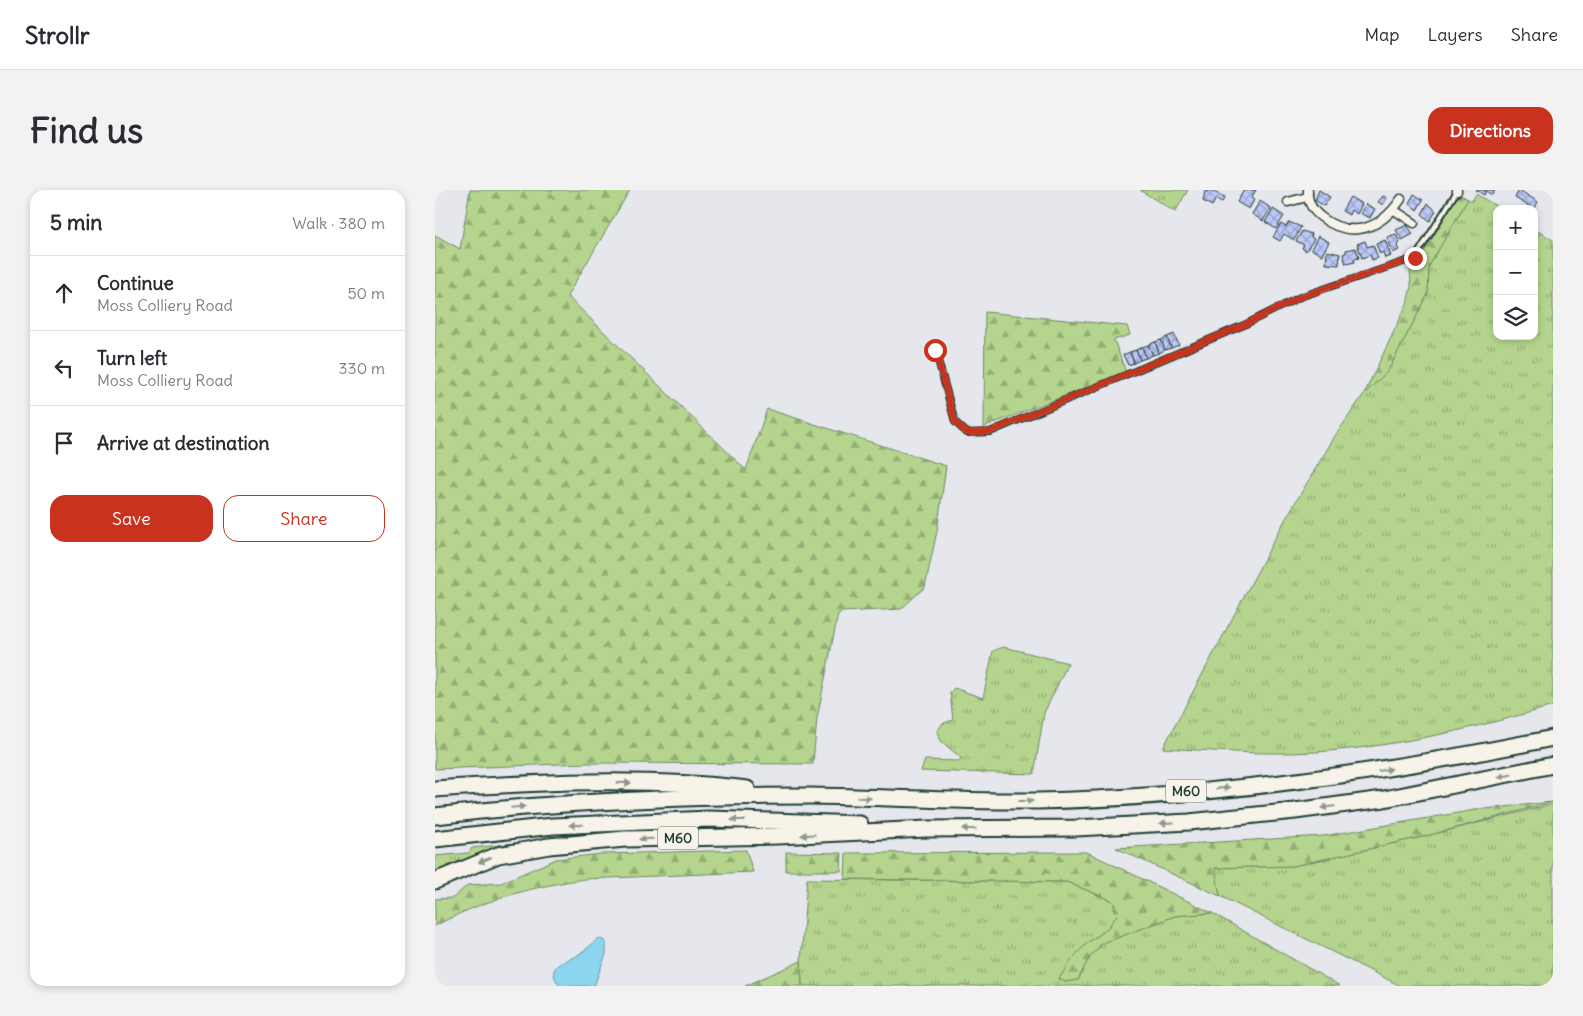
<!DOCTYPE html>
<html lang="en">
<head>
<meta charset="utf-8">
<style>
	body { margin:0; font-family:Delius,sans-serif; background:#f2f2f3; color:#2b2b33 }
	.controls { position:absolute; right:15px; top:15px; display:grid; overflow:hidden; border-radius:10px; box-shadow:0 2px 8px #0003 }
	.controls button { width:45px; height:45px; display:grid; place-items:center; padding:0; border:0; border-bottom:1px solid #e1e1e2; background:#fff; color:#2b2b33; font:25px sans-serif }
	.stop { position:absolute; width:15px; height:15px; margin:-11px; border:4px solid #c8321e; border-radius:50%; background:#fff }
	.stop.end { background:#c8321e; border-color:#fff; box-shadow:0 1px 5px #0008 }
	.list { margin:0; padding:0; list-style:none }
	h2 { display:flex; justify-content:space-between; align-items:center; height:65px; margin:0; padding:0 20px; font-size:21px }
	h2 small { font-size:16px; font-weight:400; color:#7c7c81 }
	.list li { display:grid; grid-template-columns:32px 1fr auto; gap:15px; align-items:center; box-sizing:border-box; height:75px; padding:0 20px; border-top:1px solid #e1e1e2 }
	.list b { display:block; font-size:19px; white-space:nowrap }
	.list p { margin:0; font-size:16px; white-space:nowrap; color:#7c7c81 }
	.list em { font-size:16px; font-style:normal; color:#7c7c81 }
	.actions { display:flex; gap:10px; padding:15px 20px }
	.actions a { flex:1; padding:11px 0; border:1px solid #c8321e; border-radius:15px; text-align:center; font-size:18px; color:#c8321e }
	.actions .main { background:#c8321e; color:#fff }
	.icon { flex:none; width:28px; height:28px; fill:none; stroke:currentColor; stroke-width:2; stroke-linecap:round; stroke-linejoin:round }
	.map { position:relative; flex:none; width:1118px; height:796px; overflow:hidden; border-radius:15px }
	header { display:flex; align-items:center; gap:30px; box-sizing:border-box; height:70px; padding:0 25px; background:#fff; border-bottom:1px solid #e1e1e2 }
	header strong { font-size:24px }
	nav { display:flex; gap:28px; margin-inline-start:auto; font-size:18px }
	.intro { display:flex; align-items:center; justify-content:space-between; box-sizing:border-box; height:120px; padding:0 30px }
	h1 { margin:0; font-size:35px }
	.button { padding:12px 22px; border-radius:15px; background:#c8321e; color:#fff; font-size:18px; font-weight:700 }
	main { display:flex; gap:30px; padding:0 30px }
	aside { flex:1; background:#fff; border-radius:15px; box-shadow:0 2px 8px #0003 }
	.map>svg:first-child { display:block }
	.grass { fill:url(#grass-tufts); stroke:#6a8961 }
	.forest { fill:url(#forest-firs); stroke:#6a8961 }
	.water { fill:#8cd5ee; stroke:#6098a4 }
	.building { fill:url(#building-cross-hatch); stroke:#1f3d34 }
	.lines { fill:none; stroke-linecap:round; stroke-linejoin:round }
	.lane-casing { stroke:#1f3d34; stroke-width:8 }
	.street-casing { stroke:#1f3d34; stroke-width:11 }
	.highway-casing { stroke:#1f3d34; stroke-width:19 }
	.lane { stroke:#f7f3e8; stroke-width:4 }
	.street { stroke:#f7f3e8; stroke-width:8 }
	.highway { stroke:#f7f3e8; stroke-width:15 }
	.oneway { fill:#8b988e }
	.route { stroke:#c8321e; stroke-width:6 }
	.labels { text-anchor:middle; stroke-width:4; stroke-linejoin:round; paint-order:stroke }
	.shield { fill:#f7f3e8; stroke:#60746a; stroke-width:1 }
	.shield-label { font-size:14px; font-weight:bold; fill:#1f3d34 }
</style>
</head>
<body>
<header>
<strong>Strollr</strong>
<nav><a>Map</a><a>Layers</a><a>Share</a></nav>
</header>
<div class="intro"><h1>Find us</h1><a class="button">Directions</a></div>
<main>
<aside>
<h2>5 min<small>Walk · 380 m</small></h2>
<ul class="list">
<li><svg class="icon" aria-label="ahead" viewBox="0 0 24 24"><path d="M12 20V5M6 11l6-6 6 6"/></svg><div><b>Continue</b><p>Moss Colliery Road</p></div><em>50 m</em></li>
<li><svg class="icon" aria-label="left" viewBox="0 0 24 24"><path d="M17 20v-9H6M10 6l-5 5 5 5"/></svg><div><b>Turn left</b><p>Moss Colliery Road</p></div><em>330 m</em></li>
<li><svg class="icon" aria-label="arrive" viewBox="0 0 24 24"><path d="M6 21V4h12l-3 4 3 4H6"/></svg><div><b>Arrive at destination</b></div></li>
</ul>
<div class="actions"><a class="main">Save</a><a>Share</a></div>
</aside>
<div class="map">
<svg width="1118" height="796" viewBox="0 0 1118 796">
	<defs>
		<pattern id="grass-tufts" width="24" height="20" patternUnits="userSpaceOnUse" patternTransform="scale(1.25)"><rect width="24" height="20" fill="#b5d58e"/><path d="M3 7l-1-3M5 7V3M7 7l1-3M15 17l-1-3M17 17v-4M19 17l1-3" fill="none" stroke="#93ae75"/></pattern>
		<pattern id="forest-firs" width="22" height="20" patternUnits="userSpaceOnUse" patternTransform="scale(1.25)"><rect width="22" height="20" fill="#b5d58e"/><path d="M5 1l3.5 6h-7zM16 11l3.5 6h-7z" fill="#93ae75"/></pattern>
		<pattern id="building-cross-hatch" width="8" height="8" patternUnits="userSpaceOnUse" patternTransform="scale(1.25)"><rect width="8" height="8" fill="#bec8fa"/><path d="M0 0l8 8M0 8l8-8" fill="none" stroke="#9aa4cb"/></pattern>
	</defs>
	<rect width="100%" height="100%" fill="#e6e6ed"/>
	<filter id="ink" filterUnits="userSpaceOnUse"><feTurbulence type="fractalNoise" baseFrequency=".02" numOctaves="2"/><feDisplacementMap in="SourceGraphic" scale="10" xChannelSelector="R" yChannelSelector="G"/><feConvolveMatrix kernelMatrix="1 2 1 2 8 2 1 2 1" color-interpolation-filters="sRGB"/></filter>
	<g filter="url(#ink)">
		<g class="grass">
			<polygon points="705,0 753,0 740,22"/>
			<path d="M1041 4 1066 19H1062V146H1099V39L1118 50V516C1041 538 960 557 880 562 830 565 779 561 728 558L850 330 900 246 929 204 953 181 993 104 994 76 1033 9 1037 11Z"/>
			<polygon points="569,457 633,473 609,523 599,584 486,581 490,570 524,571 526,568 506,551 502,542 507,534 518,530 515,503 519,498 548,508 558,461"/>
			<polygon points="1118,614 1118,796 966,796 785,706 779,678 858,676 991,646"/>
			<polygon points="81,653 79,656 0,684 0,666 34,663 37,658"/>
			<polygon points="372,689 632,692 678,711 683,725 671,740 652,753 624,788 630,792 643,790 654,768 668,753 740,726 777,723 905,796 367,796 366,771"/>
		</g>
		<g class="forest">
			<polygon points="35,0 195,0 132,106 311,280 332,219 511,276 502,341 490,397 466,419 407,422 403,424 382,528 378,574 150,573 0,579 0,45 25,59"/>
			<polygon points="1024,4 1033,9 994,76 993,104 953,181 929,204 972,114 976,97 975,76 983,72"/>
			<polygon points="550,122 692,136 695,145 679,150 691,182 549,237"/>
			<polygon points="1118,612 991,646 858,676 780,678 785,706 681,658 888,646 1040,620"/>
			<path d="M311 660 318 682 150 689C99 696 45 711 0 736V709L18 708 33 695 66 693 121 669 167 664Z"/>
			<polygon points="351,662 407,663 406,681 351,681"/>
			<polygon points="652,662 777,723 740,726 668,753 654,768 643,790 630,792 624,789 636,770 652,753 671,740 682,725 678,711 632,692 410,689 411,663"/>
			<polygon points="366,771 367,796 310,796"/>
		</g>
		<path class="water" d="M164 748 171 752V764L159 796H125C110 776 125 774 141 766 149 762 157 754 164 748Z"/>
		<g class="building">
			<polygon points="774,0 790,7 787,12 781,9 777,16 768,11 770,1 773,2"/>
			<polygon points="809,0 821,0 816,8 819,10 814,19 802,12"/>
			<polygon points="884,0 895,7 889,16 880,10"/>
			<polygon points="1041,0 1060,0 1057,5 1051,1 1049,5"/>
			<polygon points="1084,0 1103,12 1099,19 1080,8"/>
			<polygon points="979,4 988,10 982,20 974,13"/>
			<polygon points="948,6 952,8 948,15 943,12"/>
			<polygon points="915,7 927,14 922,24 916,20 914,25 907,21"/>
			<polygon points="825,11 836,18 828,31 817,24"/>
			<polygon points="993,13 1001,21 995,31 987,24"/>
			<polygon points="931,14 940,19 935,28 925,23"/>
			<polygon points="838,19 849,26 841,39 830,32"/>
			<polygon points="854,32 866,37 859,50 849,44 845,51 838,47 846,34 851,37"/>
			<polygon points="972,35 978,44 967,50 961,40"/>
			<polygon points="867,41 877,44 876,47 879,49 871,61 867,58 869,55 861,51"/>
			<polygon points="961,44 965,53 962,55 964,60 958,63 952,47"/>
			<polygon points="883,46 894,52 887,65 876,59"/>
			<polygon points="950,50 956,66 950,68 948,62 945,64 941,54"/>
			<polygon points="930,51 932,57 938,55 943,68 937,70 935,65 927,68 922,54"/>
			<polygon points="921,58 924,68 919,69 920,72 911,74 908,64 911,63 911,60"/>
			<polygon points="892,61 905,64 904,75 891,74"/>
			<polygon points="739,144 744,155 736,158 732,147"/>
			<polygon points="732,147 736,158 730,160 726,150"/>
			<polygon points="726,150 730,160 724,163 720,152"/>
			<polygon points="720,152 724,163 718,165 713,155"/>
			<polygon points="713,155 718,165 711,168 707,157"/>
			<polygon points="707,157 711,168 705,170 701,160"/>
			<polygon points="701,160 705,170 699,173 695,162"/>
			<polygon points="695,162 699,173 693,175 688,165"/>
		</g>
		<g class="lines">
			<defs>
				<polyline id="lane" points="500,159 520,232 532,243 555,242 809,135 865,107 980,68 1022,1"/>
				<g id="street">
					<path d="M873 0C872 11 877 20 886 27 916 50 946 39 966 9"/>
					<polyline points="1022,1 1022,0"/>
					<polyline points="853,12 872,7"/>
					<polyline points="959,20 979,33"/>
				</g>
				<g id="highway">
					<path d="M0 599C101 592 211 587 312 599"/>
					<path d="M0 626C126 611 251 606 377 606 453 607 528 612 603 611 777 607 948 583 1118 548"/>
					<polyline points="0,649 118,636 274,629 425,634"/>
					<polyline points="0,691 63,665 114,656 190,649 343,646 492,639 641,638 754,632 860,621 949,609 1118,575"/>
				</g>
			</defs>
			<use href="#lane" class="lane-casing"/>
			<use href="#street" class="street-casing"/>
			<use href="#highway" class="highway-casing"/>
			<use href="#lane" class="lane"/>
			<use href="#street" class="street"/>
			<use href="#highway" class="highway"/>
		</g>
		<defs><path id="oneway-solid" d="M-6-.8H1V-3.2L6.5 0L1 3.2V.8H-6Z" transform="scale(1.25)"/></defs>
		<g class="oneway">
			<use href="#oneway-solid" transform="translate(950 580) rotate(-9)"/>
			<use href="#oneway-solid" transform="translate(1070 586) rotate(168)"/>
			<use href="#oneway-solid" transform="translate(189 593) rotate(1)"/>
			<use href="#oneway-solid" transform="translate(788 598) rotate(-5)"/>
			<use href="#oneway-solid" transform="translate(429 608) rotate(2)"/>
			<use href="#oneway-solid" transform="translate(591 611)"/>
			<use href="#oneway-solid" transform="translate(83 617) rotate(-5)"/>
			<use href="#oneway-solid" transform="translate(893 617) rotate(172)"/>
			<use href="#oneway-solid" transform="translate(303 630) rotate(-180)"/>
			<use href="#oneway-solid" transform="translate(732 633) rotate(176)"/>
			<use href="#oneway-solid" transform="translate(141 635) rotate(178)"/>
			<use href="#oneway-solid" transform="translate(534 639) rotate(-179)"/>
			<use href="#oneway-solid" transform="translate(373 645) rotate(177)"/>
			<use href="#oneway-solid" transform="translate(211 649) rotate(179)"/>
			<use href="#oneway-solid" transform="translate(50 670) rotate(158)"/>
		</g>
	</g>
	<g class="lines" filter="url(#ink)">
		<polyline class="route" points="500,160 520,232 532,243 554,242 809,135 865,107 980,68"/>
	</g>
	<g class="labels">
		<g class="shield">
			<rect x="731" y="589.5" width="40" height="23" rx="4"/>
			<rect x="223" y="636.5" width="40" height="23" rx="4"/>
		</g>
		<g class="shield-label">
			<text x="751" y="606">M60</text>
			<text x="243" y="653">M60</text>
		</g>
	</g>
</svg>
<div class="controls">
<button>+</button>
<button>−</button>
<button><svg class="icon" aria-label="layers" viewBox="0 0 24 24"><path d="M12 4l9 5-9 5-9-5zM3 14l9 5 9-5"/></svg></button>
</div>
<div class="stop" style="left:500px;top:160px"></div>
<div class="stop end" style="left:980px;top:68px"></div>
</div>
</main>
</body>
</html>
